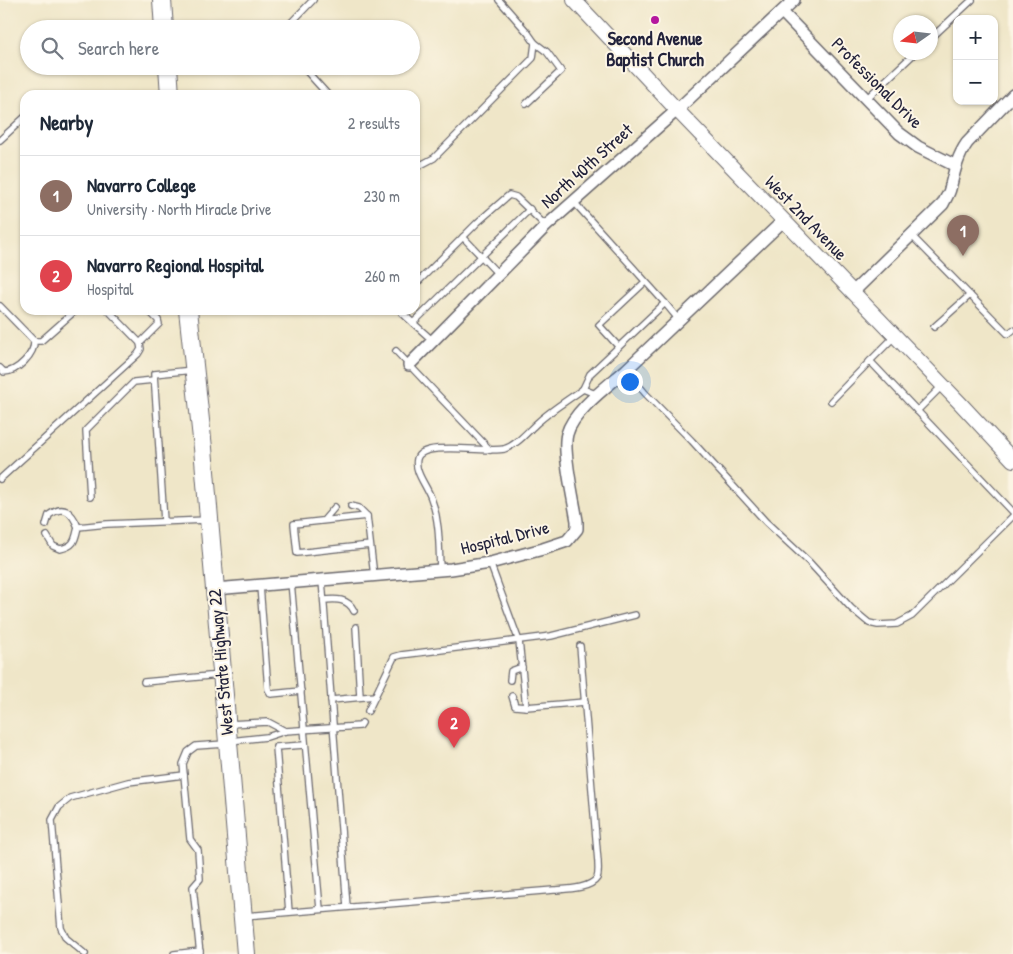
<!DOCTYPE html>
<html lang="en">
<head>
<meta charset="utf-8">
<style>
	body { margin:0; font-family:"Patrick Hand",sans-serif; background:#f2f2f3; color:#1f2937 }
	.controls { position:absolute; right:15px; top:15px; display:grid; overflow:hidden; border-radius:10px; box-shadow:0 1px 4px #0004 }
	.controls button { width:45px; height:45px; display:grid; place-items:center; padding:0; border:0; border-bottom:1px solid #e0e1e3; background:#fff; color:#1f2937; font:25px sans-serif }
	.compass { position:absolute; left:893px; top:15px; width:45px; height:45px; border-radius:50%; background:#fff; box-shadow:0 1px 4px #0004; rotate:256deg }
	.you { position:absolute; left:629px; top:381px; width:18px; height:18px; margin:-12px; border:4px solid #fff; border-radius:50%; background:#1a73e8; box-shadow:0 0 0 8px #1a73e833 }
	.badge { display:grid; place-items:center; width:32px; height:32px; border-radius:50%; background:#7c3aed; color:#fff; font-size:16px; font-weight:700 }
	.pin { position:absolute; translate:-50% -41px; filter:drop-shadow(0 1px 2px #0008) }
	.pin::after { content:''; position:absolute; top:26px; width:18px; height:15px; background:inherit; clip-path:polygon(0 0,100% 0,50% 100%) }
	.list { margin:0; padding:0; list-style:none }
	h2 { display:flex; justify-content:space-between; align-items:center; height:65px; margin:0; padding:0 20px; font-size:21px }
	h2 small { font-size:16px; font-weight:400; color:#747a83 }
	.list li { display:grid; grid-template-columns:32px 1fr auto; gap:15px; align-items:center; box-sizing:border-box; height:80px; padding:0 20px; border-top:1px solid #e0e1e3 }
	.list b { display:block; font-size:19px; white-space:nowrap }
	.list p { margin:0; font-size:16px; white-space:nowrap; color:#747a83 }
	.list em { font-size:16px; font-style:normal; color:#747a83 }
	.icon { flex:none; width:28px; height:28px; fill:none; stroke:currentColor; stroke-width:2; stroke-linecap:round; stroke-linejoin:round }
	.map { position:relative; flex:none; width:1013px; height:954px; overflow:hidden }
	.search { position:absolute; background:#fff; box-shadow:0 1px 4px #0004; left:20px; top:20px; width:400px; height:55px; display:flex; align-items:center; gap:12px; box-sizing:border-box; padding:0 18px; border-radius:28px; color:#747a83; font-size:19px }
	.panel { position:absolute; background:#fff; box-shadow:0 1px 4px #0004; left:20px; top:90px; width:400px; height:225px; border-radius:15px }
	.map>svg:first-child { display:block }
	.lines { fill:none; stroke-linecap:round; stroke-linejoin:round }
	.service-casing { stroke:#6a676c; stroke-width:8 }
	.minor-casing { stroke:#6a676c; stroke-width:14 }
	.tertiary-casing { stroke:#6a676c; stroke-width:16 }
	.primary-casing { stroke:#6a676c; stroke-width:20 }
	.service { stroke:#fff; stroke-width:5.5 }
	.minor { stroke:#fff; stroke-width:11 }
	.tertiary { stroke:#fff; stroke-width:14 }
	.primary { stroke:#fff; stroke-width:18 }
	.poi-dot { fill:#b5179e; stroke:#fcf5e5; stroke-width:2 }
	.labels { text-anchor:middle; stroke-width:4; stroke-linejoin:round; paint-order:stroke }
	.poi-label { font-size:18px; font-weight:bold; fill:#22223b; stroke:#fcf5e5 }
	.street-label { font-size:18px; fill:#22223b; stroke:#fcf5e5 }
</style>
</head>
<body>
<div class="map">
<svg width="1013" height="954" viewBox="0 0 1013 954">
	<rect width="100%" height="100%" fill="#fcf5e5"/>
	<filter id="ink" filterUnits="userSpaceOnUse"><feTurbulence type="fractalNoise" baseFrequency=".02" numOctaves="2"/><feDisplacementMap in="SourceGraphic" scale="10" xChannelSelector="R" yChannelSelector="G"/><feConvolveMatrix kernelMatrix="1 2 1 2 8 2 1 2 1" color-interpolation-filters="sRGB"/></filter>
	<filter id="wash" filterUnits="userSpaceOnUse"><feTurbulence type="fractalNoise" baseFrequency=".0096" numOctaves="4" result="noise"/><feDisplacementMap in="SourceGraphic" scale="20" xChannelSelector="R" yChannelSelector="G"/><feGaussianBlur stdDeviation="1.12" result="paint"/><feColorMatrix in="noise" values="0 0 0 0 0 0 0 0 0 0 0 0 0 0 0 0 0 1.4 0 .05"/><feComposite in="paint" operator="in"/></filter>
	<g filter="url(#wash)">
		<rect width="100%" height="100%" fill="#efe6c8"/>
	</g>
	<g filter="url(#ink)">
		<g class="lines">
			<defs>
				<g id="service">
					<polyline points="285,29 313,0"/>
					<polyline points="930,39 972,0"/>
					<polyline points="302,66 328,95"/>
					<polyline points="865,100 916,52"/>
					<polyline points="526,104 561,71 547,52 535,43"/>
					<polyline points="0,140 25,117"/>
					<polyline points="415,168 434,158 533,58 535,43 528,33 499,0"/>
					<polyline points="573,201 665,303"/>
					<polyline points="911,235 1008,334 1013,330"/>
					<polyline points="463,237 498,274"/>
					<polyline points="415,285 478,222 509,195 516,197 546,226"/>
					<path d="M0 306 34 341C35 354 17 372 4 372L0 368"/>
					<polyline points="401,310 402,313 432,340"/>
					<polyline points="413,323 530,209"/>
					<polyline points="934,327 970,295"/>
					<polyline points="895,336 870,361 1013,512"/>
					<polyline points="34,341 41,341 76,310"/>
					<polyline points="140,343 159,324 158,320 148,310"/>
					<polyline points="618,346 599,325 645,282"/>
					<polyline points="396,351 490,450"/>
					<polyline points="626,370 645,393 692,441 766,522 809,562 851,608 869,623 878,625 897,624 912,616 1013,516"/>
					<polyline points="583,389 590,374 665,303 679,320"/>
					<polyline points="831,401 870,361"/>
					<polyline points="917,411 943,385"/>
					<polyline points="0,479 138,354 141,349 140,343 108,310"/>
					<polyline points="90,497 86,430 134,382 154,380"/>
					<polyline points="351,506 359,508 367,516"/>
					<polyline points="324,520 335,507"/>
					<polyline points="164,521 154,374 193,370"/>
					<path d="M46 525 49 515C64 504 72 512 78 527"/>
					<path d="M47 536 53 546 60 549C75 546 75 540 78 527L107 524 207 520"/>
					<polyline points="370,545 297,553 294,524 367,516 374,576"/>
					<polyline points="490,563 519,641 526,707 585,702"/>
					<path d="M440 570C439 546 440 521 431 498 427 486 414 472 417 459 421 440 488 453 504 449 517 445 527 432 537 423 551 410 568 400 583 389L598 395"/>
					<polyline points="322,580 347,907"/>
					<polyline points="291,582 320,909"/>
					<polyline points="260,586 268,689 271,694 301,691"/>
					<path d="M324 600C336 599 348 598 354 611"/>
					<polyline points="356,627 360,697"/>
					<polyline points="510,680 511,671 522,667"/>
					<polyline points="144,682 220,675"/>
					<polyline points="512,696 515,706 526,707"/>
					<polyline points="331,700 375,696"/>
					<polyline points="368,711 394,657 401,655 551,636 635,615"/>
					<polyline points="229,724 268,722 285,731"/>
					<polyline points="230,741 267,737 285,731 360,726 362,723"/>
					<polyline points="289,912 276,747 305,745"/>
					<path d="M245 916 554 890C566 889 590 889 597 878 599 873 598 867 598 862L580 646"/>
					<polyline points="85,954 66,938 61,928 52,820 59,807 70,798 128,782 184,775"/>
					<polyline points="174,954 200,951"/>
					<polyline points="200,954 193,887 200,879 198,850 190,839 183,764 188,752 196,746 225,744"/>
				</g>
				<g id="minor">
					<polyline points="782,12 899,133 918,147 956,166"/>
					<path d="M852 293 943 204C945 199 949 194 950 189 954 173 957 157 967 143L1013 95"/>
					<polyline points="409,365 546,226 677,110 794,0"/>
					<path d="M215 589 451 569 490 563 543 549 567 541 577 529V521C574 501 562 451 567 434 573 411 609 385 626 370L783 221"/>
				</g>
				<polyline id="tertiary" points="574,0 677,110 959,402 1013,460"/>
				<g id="primary">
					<polyline points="162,0 164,29"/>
					<polyline points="168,66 170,95"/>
					<polyline points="188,310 203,448 246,954"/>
				</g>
			</defs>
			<use href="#service" class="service-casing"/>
			<use href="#minor" class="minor-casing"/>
			<use href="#tertiary" class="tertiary-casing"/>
			<use href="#primary" class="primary-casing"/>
			<use href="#service" class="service"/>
			<use href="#minor" class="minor"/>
			<use href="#tertiary" class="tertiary"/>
			<use href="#primary" class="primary"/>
		</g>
	</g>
	<circle class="poi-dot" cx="655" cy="20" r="5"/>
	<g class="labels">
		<g class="poi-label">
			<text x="655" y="45">Second Avenue<tspan x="655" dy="21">Baptist Church</tspan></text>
		</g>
		<g class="street-label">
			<text transform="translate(877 83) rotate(45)" y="6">Professional Drive</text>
			<text transform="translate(587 166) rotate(-42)" y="6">North 40th Street</text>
			<text transform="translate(806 218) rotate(46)" y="6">West 2nd Avenue</text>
			<text transform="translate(505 538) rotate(-14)" y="6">Hospital Drive</text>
			<text transform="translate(221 662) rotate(-95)" y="6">West State Highway 22</text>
		</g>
	</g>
</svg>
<div class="controls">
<button>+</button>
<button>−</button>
</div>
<svg class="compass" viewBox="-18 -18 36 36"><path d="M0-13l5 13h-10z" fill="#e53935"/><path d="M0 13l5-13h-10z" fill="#747a83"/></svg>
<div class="you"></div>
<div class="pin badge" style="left:963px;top:256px;background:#8d6e63">1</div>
<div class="pin badge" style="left:454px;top:748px;background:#e0444e">2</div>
<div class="search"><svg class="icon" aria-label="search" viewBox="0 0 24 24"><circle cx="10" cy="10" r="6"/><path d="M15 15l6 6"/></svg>Search here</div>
<section class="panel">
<h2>Nearby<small>2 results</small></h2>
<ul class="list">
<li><span class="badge" style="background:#8d6e63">1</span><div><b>Navarro College</b><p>University · North Miracle Drive</p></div><em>230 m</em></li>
<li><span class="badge" style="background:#e0444e">2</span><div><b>Navarro Regional Hospital</b><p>Hospital</p></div><em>260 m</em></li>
</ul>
</section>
</div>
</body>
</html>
